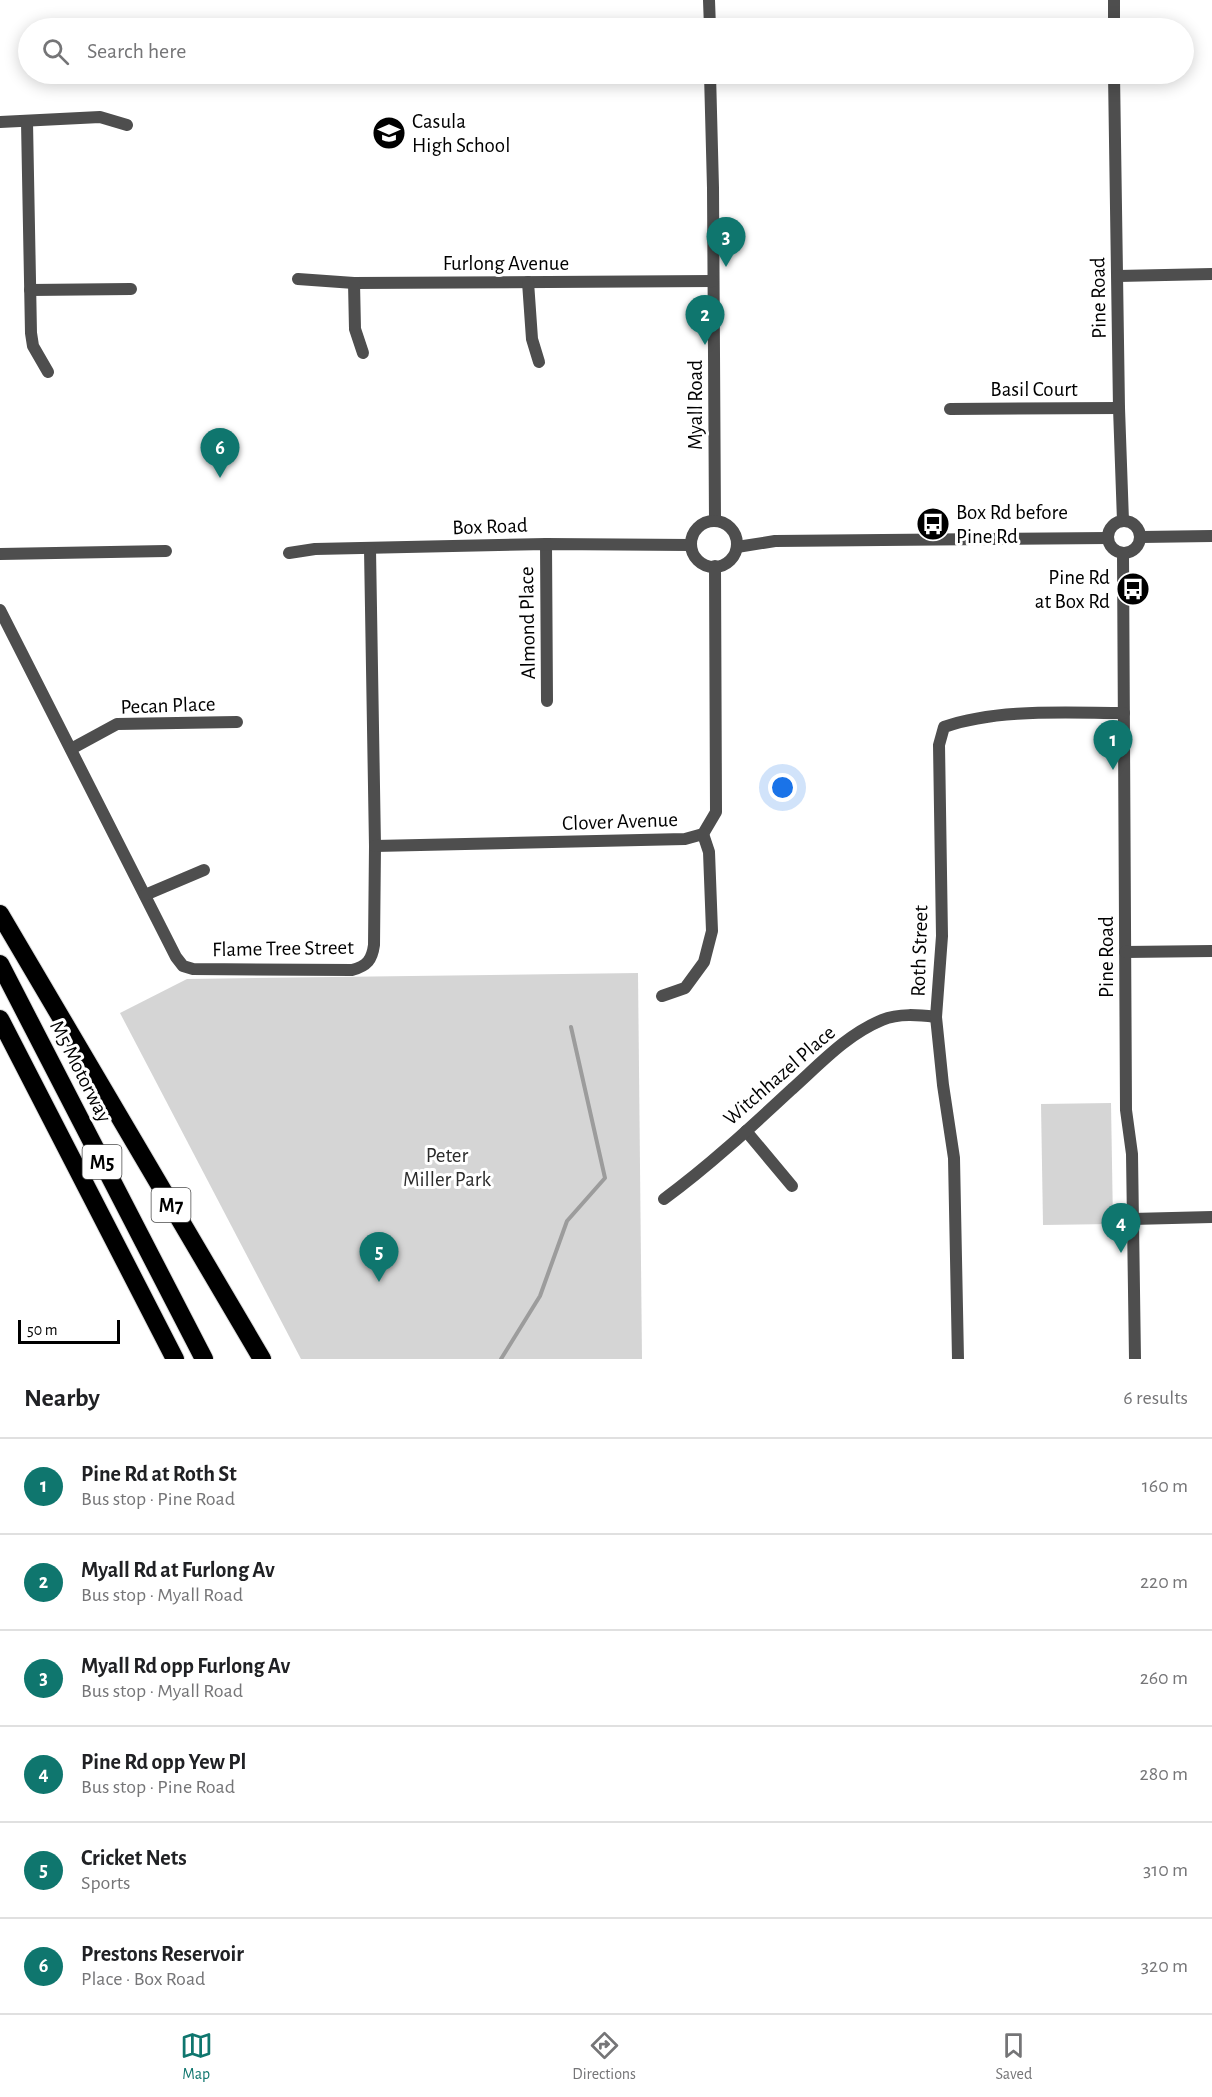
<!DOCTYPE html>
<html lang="en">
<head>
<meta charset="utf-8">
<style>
	body { margin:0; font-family:"Alegreya Sans",sans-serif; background:#f6f6f6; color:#202124 }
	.scale { position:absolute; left:18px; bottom:15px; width:102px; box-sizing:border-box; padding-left:6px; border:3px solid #000; border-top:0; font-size:16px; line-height:21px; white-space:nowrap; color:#000; -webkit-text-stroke:4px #fff; paint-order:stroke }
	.you { position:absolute; left:783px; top:788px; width:21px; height:21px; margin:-15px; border:4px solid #fff; border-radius:50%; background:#1a73e8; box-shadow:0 0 0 9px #1a73e833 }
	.badge { display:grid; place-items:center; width:39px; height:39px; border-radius:50%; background:#0f766e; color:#fff; font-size:20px; font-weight:700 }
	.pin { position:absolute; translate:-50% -50px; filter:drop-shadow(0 2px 3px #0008) }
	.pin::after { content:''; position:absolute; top:32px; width:21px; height:18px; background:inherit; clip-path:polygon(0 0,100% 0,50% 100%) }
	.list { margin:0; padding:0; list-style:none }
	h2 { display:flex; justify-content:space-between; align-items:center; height:78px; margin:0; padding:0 24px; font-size:26px }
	h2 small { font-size:20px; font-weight:400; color:#757577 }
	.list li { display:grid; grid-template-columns:39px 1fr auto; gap:18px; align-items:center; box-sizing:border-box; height:96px; padding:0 24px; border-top:2px solid #e0e0e0 }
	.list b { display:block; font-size:22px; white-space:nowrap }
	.list p { margin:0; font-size:20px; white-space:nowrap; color:#757577 }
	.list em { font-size:20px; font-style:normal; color:#757577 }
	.icon { flex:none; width:33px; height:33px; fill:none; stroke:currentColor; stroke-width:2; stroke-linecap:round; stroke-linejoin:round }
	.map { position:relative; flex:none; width:1212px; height:1359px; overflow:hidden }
	.search { position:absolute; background:#fff; box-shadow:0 3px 15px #0003; left:18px; right:18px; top:18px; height:66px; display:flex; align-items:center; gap:15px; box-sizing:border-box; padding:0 21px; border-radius:33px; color:#757577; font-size:22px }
	.sheet { height:654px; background:#fff }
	nav { display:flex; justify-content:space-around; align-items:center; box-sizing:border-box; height:84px; border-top:2px solid #e0e0e0; background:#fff; font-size:16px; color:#757577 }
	nav a { display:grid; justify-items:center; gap:3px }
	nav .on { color:#0f766e }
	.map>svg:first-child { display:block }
	.green { fill:#d5d5d5 }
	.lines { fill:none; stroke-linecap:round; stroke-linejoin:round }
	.stream { stroke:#9c9c9c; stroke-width:4 }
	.highway-casing { stroke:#dbdbdb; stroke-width:20 }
	.street { stroke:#4e4e4e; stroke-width:12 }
	.highway { stroke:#000; stroke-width:18 }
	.labels { text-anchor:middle; stroke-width:6; stroke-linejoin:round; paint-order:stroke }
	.shield { fill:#fff; stroke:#4c4c4c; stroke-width:1.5 }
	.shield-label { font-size:20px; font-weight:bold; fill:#000 }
	.poi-label { font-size:21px; fill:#000; stroke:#fff; text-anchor:start }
	.street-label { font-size:21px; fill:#000; stroke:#fff }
	.park-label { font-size:21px; fill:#2c2c2c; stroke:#fff }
</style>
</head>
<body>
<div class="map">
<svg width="1212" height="1359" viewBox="0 0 1212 1359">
	<rect width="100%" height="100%" fill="#fff"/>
	<g class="green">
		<polygon points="638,973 642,1359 301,1359 120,1013 187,979"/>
		<polygon points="1111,1103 1113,1224 1043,1225 1041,1104"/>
	</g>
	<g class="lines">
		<polyline class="stream" points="501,1359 540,1296 567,1221 605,1178 571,1027"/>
		<defs>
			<g id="highway">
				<polyline points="0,914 262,1359"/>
				<polyline points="0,964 204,1359"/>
				<polyline points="0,1019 175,1359"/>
			</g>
		</defs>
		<use href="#highway" class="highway-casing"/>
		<g class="street">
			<polyline points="709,0 710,28"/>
			<polyline points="1114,0 1114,28"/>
			<polyline points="710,74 713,188 715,521"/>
			<polyline points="1114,74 1119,408 1123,521"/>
			<polyline points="0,122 100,117 127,125"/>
			<polyline points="27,122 31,333 33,346 48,372"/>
			<polyline points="1118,276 1212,274"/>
			<polyline points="298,279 354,283 713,281"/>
			<polyline points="528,282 532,339 539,362"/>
			<polyline points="354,283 355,329 363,353"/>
			<polyline points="30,290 131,289"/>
			<polyline points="950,409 1119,408"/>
			<circle cx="1124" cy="537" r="16"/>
			<circle cx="714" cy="544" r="23"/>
			<polyline points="1141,537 1212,536"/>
			<polyline points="546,544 547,701"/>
			<polyline points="737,547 775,541 1108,538"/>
			<polyline points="289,553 315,549 546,544 691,545"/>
			<polyline points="0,554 166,551"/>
			<polyline points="1123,554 1126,1110 1132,1154 1135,1359"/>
			<path d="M0 610 176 957 183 966 193 969 352 970C367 966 372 960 374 945L375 846 370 549"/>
			<polyline points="71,749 117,724 237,722"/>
			<polyline points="375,846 685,839 703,834 716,812 715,566"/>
			<polyline points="145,895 204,870"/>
			<polyline points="1125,952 1212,951"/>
			<polyline points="662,996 685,988 704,962 712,931 709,852 703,834"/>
			<polyline points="746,1131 792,1186"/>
			<path d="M664 1199C709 1166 751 1127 792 1089 820 1064 846 1035 882 1020 899 1013 919 1015 936 1017"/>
			<polyline points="1132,1219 1212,1217"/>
			<path d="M958 1359 954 1158 943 1085 936 1017 942 936 939 745 944 727C997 708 1068 713 1124 713"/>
		</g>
		<use href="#highway" class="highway"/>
	</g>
	<defs>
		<symbol id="school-disc" viewBox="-11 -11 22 22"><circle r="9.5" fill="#000" stroke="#fff"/><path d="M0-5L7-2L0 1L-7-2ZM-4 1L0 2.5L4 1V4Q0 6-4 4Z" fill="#fff"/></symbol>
		<symbol id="bus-disc" viewBox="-11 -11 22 22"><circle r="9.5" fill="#000" stroke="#fff"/><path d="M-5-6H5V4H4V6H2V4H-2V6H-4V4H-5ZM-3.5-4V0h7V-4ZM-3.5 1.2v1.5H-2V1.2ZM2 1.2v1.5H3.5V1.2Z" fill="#fff"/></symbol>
	</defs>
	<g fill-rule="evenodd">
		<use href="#school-disc" x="370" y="114" width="38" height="38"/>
		<use href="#bus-disc" x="914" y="505" width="38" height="38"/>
		<use href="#bus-disc" x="1114" y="570" width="38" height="38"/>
	</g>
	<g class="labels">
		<g class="shield">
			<rect x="82.5" y="1145" width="39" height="34" rx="4.5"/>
			<rect x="151.5" y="1188" width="39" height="34" rx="4.5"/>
		</g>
		<g class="shield-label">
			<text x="102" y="1169">M5</text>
			<text x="171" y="1212">M7</text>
		</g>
		<g class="poi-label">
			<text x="412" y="128">Casula<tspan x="412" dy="24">High School</tspan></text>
			<text x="956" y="519">Box Rd before<tspan x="956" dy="24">Pine Rd</tspan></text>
			<text x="1110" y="584" text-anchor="end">Pine Rd<tspan x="1110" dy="24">at Box Rd</tspan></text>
		</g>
		<g class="street-label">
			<text x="506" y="270">Furlong Avenue</text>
			<text transform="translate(1098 298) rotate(-91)" y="7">Pine Road</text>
			<text x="1034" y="396">Basil Court</text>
			<text transform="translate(695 405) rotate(-90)" y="7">Myall Road</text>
			<text transform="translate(490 526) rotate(-2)" y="7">Box Road</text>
			<text transform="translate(527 623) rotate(-91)" y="7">Almond Place</text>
			<text transform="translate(168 705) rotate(-2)" y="7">Pecan Place</text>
			<text transform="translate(620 821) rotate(-2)" y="7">Clover Avenue</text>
			<text transform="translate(283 948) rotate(-1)" y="7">Flame Tree Street</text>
			<text transform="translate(919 951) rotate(-88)" y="7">Roth Street</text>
			<text transform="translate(1106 957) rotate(-90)" y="7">Pine Road</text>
			<text transform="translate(81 1071) rotate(63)" y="7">M5 Motorway</text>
			<text transform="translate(779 1075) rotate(-41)" y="7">Witchhazel Place</text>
		</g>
		<g class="park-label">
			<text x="447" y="1162">Peter<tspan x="447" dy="24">Miller Park</tspan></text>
		</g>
	</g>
</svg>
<div class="scale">50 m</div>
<div class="you"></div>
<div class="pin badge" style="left:1113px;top:770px">1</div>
<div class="pin badge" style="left:705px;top:345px">2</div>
<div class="pin badge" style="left:726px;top:267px">3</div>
<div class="pin badge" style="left:1121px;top:1253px">4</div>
<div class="pin badge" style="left:379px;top:1282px">5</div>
<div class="pin badge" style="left:220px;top:478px">6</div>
<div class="search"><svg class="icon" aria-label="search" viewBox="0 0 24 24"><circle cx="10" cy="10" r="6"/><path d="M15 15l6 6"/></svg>Search here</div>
</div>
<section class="sheet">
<h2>Nearby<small>6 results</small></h2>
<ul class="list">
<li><span class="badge">1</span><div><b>Pine Rd at Roth St</b><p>Bus stop · Pine Road</p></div><em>160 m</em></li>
<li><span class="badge">2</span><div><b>Myall Rd at Furlong Av</b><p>Bus stop · Myall Road</p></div><em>220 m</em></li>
<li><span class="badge">3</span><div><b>Myall Rd opp Furlong Av</b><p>Bus stop · Myall Road</p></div><em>260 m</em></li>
<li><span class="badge">4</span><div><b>Pine Rd opp Yew Pl</b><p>Bus stop · Pine Road</p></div><em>280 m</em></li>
<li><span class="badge">5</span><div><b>Cricket Nets</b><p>Sports</p></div><em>310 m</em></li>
<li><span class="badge">6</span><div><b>Prestons Reservoir</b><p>Place · Box Road</p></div><em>320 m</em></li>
</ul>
</section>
<nav>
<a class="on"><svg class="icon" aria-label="map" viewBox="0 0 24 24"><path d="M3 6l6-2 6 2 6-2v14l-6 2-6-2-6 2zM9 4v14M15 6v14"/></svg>Map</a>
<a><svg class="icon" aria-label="directions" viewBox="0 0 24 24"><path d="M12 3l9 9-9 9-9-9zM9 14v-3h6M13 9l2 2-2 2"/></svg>Directions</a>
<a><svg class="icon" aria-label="saved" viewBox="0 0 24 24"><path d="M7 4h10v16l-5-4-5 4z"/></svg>Saved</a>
</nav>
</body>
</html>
